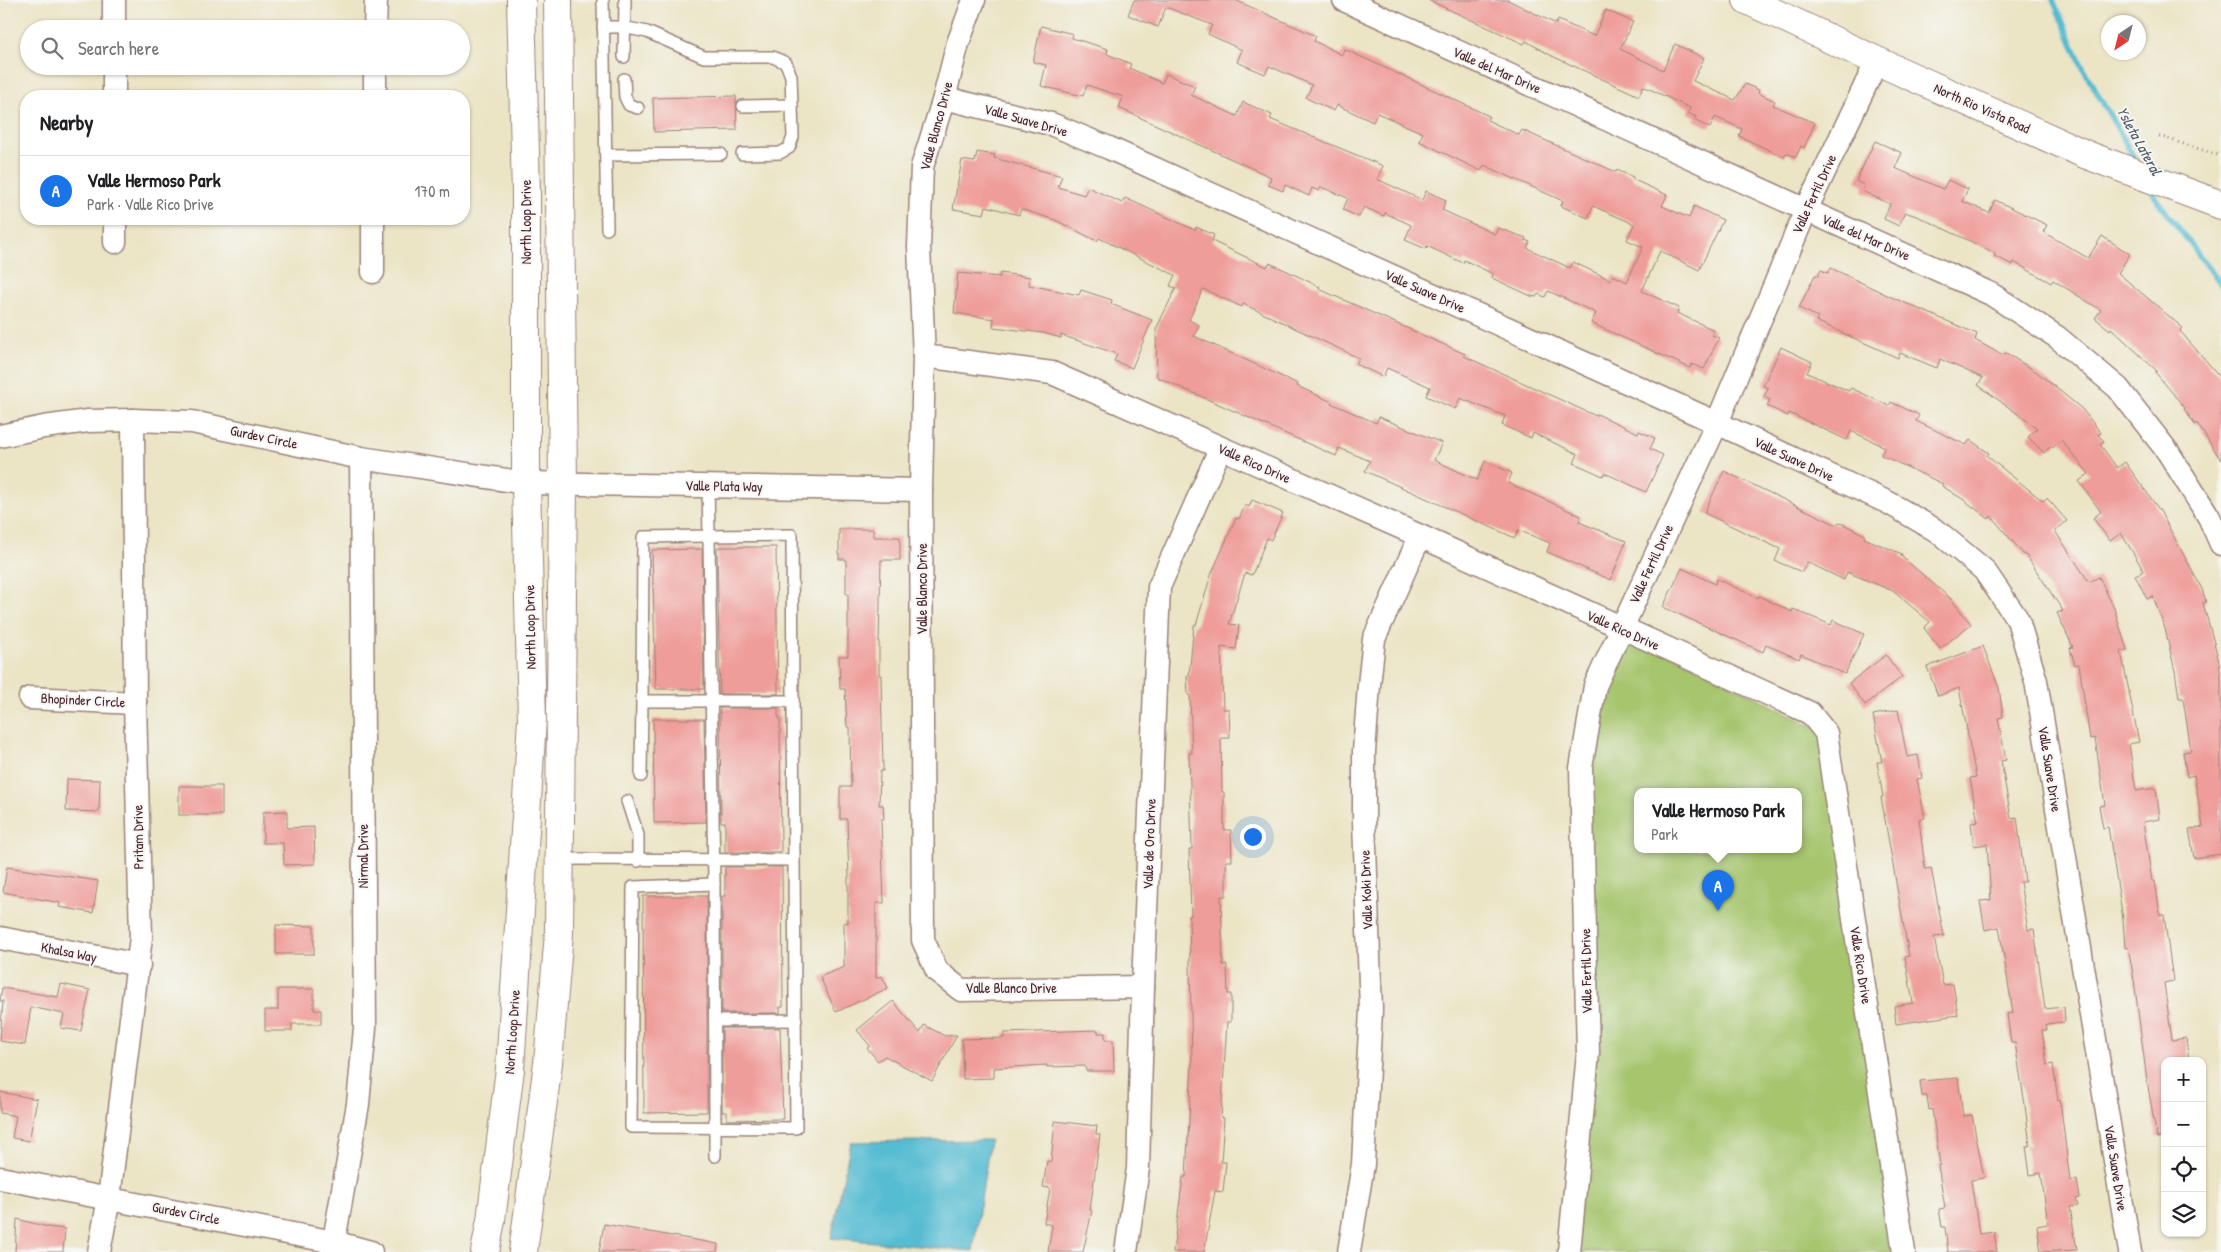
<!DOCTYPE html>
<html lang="en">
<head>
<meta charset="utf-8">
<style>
	body { margin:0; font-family:"Patrick Hand",sans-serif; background:#f2f2f2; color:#202124 }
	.controls { position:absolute; right:15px; bottom:15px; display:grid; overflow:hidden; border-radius:10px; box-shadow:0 1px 4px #0004 }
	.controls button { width:45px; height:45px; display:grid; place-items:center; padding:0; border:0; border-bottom:1px solid #e0e0e0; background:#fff; color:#202124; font:25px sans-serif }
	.compass { position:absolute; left:2101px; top:15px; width:45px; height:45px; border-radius:50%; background:#fff; box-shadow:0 1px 4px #0004; rotate:215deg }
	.you { position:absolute; left:1252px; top:836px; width:18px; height:18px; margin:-12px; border:4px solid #fff; border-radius:50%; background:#1a73e8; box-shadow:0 0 0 8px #1a73e833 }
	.badge { display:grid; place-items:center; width:32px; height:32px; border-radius:50%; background:#1a73e8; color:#fff; font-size:16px; font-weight:700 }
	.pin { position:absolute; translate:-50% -41px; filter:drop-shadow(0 1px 2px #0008) }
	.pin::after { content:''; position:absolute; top:26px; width:18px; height:15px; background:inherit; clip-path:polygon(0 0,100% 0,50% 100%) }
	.popup { position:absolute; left:1634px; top:788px; width:168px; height:65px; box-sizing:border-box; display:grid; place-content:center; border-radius:10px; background:#fff; filter:drop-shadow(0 1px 4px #0005); font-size:16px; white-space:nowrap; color:#757577 }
	.popup b { font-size:19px; color:#202124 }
	.popup::after { content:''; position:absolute; left:50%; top:100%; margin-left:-10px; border:10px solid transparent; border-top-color:#fff }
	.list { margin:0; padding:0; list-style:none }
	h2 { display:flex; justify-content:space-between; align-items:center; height:65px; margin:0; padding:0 20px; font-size:21px }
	h2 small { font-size:16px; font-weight:400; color:#757577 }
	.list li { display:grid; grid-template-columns:32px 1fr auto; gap:15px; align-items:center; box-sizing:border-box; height:70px; padding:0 20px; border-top:1px solid #e0e0e0 }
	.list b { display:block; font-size:19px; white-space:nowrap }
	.list p { margin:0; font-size:16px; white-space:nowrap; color:#757577 }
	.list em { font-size:16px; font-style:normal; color:#757577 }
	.icon { flex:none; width:28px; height:28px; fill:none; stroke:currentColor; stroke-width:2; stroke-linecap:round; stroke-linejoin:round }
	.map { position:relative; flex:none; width:2221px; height:1252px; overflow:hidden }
	.search { position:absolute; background:#fff; box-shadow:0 1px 4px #0004; left:20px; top:20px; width:450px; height:55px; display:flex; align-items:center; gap:12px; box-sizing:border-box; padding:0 18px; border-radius:28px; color:#757577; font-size:19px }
	.panel { position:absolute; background:#fff; box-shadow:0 1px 4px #0004; left:20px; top:90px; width:450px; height:135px; border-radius:20px }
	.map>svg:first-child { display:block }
	.green { fill:#a6c56d; stroke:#78724c; fill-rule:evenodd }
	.water { fill:#54bcd1; stroke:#4f6e7e }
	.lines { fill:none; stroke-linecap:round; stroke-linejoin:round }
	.stream { stroke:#54bcd1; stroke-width:5.5 }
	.building { fill:#ef9d9a }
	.lane-casing { stroke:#9a8278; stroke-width:14 }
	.street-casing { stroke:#9a8278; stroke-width:25 }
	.secondary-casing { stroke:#9a8278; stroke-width:30 }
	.path { stroke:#9a8278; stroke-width:3; stroke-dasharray:1 4; stroke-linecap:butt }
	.lane { stroke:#fff; stroke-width:11 }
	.street { stroke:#fff; stroke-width:22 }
	.secondary { stroke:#fff; stroke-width:28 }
	.labels { text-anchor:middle; stroke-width:4; stroke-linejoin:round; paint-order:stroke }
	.street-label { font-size:14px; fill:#4a1f2b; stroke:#f6f6f2 }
	.water-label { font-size:15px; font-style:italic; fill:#4e5665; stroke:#f6f6f2 }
</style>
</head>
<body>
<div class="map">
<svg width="2221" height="1252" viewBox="0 0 2221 1252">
	<rect width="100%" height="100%" fill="#f6f6f2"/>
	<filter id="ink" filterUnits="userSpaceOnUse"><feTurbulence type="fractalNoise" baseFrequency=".02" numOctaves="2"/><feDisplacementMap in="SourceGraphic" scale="10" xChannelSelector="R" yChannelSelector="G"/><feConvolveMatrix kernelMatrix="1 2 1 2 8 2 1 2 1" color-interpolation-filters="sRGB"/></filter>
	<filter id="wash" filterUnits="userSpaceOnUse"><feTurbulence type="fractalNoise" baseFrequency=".0096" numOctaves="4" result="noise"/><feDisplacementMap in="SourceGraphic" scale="20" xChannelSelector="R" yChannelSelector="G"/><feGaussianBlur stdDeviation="1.12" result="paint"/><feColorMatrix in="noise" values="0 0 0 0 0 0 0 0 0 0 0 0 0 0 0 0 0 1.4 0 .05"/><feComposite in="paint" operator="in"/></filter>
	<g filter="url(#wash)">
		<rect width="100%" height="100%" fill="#ebe4c5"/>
		<path class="green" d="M1621 629 1826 733 1904 1252H1569L1588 1053 1581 768ZM1638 792H1798V850H1638Z"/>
		<polygon class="water" points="990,1140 973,1251 831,1238 851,1142"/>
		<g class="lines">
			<g class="stream">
				<polyline points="2053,0 2084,70 2137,163"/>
				<polyline points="2151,189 2157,200 2221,284"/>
			</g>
		</g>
		<g id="blocks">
			<g class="building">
				<polygon points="1134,0 1235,0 1316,36 1314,41 1342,55 1344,49 1440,93 1489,116 1487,120 1519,135 1522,130 1616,172 1617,170 1633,177 1632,179 1667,195 1662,206 1689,218 1694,206 1723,220 1699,270 1660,251 1642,291 1679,308 1677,313 1714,330 1712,335 1719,338 1704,369 1692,364 1690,368 1591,323 1596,313 1548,291 1545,297 1538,294 1536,297 1531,296 1492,278 1493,274 1464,260 1463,263 1427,246 1426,249 1405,240 1411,225 1385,213 1384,216 1364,207 1359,217 1343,210 1348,198 1321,187 1319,191 1312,188 1309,196 1285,185 1283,191 1268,185 1271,177 1119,108 1123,97 1087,85 1083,96 1041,86 1046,65 1033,62 1041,26 1073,34 1072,38 1108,49 1107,54 1131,64 1129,68 1162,83 1166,74 1195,86 1191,95 1237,116 1243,102 1272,115 1270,119 1383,166 1377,179 1422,200 1426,191 1446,200 1442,210 1495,234 1498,228 1526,238 1525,240 1530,242 1527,248 1570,268 1573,262 1611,280 1613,275 1627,282 1643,247 1627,240 1634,224 1593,206 1588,218 1561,206 1563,201 1484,165 1481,171 1419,141 1423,133 1377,113 1373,122 1337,105 1334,111 1306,98 1312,85 1269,66 1265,74 1237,62 1242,50 1208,34 1212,25 1166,7 1158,27 1128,15"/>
				<polygon points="1428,0 1508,0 1556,24 1558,20 1594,36 1606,10 1633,22 1620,49 1663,70 1675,44 1704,58 1693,81 1735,100 1745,84 1759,90 1758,93 1775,101 1773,105 1815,123 1804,148 1801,146 1796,157 1786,153 1784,157 1739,136 1742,129 1715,117 1710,128 1694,120 1696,117 1688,113 1690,108 1643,86 1639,96 1552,56 1526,41 1524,44"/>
				<polygon points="736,96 737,130 654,132 653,98"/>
				<polygon points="1875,141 1902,153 1895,168 1943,189 1948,180 1968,189 1962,201 1989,213 1995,200 2047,225 2043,232 2088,258 2102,236 2130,254 2118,273 2183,328 2180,331 2221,378 2221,460 2197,423 2195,425 2184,409 2185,408 2155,372 2157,371 2111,328 2110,330 2095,318 2101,310 2053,280 2051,283 2014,262 2013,265 1994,256 1995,253 1919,217 1905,212 1899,226 1884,219 1890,204 1862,191 1864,185 1856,181"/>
				<polygon points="977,152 995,155 994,158 1062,176 1058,187 1084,195 1088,187 1122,203 1125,198 1195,230 1196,227 1214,235 1212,241 1267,267 1269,263 1285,270 1320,287 1319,289 1465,354 1464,356 1596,416 1597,414 1638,433 1639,431 1655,438 1650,449 1663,455 1646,492 1605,473 1603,476 1574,463 1578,454 1533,433 1531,438 1502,425 1505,416 1460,398 1455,409 1426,396 1430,387 1387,368 1383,377 1356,364 1359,358 1243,304 1242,307 1203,289 1189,320 1199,325 1194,336 1298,384 1297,386 1332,402 1331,403 1376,423 1379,417 1442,443 1434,460 1477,480 1485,461 1512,473 1508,483 1581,516 1579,522 1626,541 1611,580 1547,552 1550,543 1518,530 1515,538 1365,471 1370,461 1339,448 1336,456 1157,377 1156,329 1176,288 1170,286 1175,275 1099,238 1097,241 1055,220 1021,209 1019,215 986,206 984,214 953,209 962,160 975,162"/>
				<polygon points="1831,268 1889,296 1977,334 1975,340 2002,355 2006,353 2038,373 2082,409 2101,433 2098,435 2104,441 2100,444 2117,468 2125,462 2160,511 2202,589 2206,602 2203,603 2219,661 2221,679 2221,854 2194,858 2189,829 2203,827 2194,775 2187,777 2183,752 2191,751 2183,698 2179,698 2175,671 2165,629 2153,596 2147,599 2135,575 2144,571 2121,533 2110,541 2093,518 2101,512 2079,481 2089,474 2061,440 2053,448 2051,446 2044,453 2028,437 2037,428 1978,385 1983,378 1940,359 1937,368 1900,353 1898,358 1816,321 1818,317 1799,308 1815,275 1818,276 1821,270 1828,273"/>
				<polygon points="958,273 1000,277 1000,273 1030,277 1029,285 1079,295 1081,290 1112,300 1111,304 1152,320 1132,368 1114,361 1117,354 1061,335 1061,338 1043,333 993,327 994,319 954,313"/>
				<polygon points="1781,347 1812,362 1807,373 1849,391 1851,388 1889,406 1891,402 1919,415 1916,421 1966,445 1970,440 1989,453 1987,456 2043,501 2047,498 2067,521 2055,531 2089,582 2099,577 2114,608 2127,650 2121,651 2139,742 2129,744 2136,791 2156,788 2160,819 2143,822 2152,881 2155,881 2160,915 2164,915 2173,981 2164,983 2172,1040 2186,1038 2189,1061 2165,1061 2165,1137 2157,1138 2147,1081 2134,980 2128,947 2125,948 2123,919 2108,827 2103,828 2099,806 2105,805 2095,738 2090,739 2079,664 2075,665 2070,648 2073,647 2057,613 2063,611 2026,555 2025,556 1991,516 1989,519 1964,500 1942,486 1943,484 1881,455 1885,447 1851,431 1847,440 1789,413 1788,416 1767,406 1770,400 1764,397 1768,388 1763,386"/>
				<polygon points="1724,471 1837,525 1839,522 1865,535 1864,538 1902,554 1901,556 1951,599 1971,624 1940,649 1924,628 1930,622 1893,591 1847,572 1844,580 1807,562 1802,572 1775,561 1780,549 1704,513"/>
				<polygon points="1252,500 1283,513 1271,540 1267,538 1252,575 1245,573 1229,624 1239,625 1236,649 1221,647 1223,709 1229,709 1230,738 1221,738 1222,792 1224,792 1224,830 1231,830 1232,861 1226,861 1226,896 1221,896 1223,965 1227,965 1228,994 1231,994 1231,1022 1227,1022 1221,1118 1224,1118 1221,1162 1226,1162 1223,1192 1215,1191 1204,1252 1173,1252 1183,1177 1186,1177 1192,1062 1189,916 1191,916 1189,849 1192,849 1189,753 1192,753 1190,695 1188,695 1187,676 1189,676 1194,625 1196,625 1211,575 1236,518 1239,519 1245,505 1249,507"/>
				<polygon points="839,529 873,529 873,537 900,537 900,560 881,560 879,643 879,675 881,675 883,771 880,771 879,805 883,805 884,819 881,819 884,903 876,903 876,978 882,976 888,988 836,1012 820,977 844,967 844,922 848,923 848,877 849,877 847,819 840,819 840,787 851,787 850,727 847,727 845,689 840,689 839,656 848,656 848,594 846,594 846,559 839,559"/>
				<polygon points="718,547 776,547 778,694 720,694 717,548"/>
				<polygon points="702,549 704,689 656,689 652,550"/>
				<polygon points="1682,568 1715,584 1717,579 1758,598 1759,596 1792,612 1793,609 1831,625 1833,620 1864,634 1845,674 1801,654 1799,659 1766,645 1763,652 1663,607"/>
				<polygon points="1983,646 1999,688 2003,717 1998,718 2006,760 2001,761 2011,818 2017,817 2025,882 2020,882 2028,930 2034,929 2045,1009 2064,1007 2065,1022 2046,1024 2047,1030 2042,1030 2047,1065 2053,1064 2058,1101 2060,1100 2070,1181 2077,1180 2080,1198 2076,1199 2078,1206 2070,1207 2077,1250 2041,1252 2037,1226 2048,1224 2041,1173 2030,1175 2026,1146 2030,1146 2025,1105 2015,1043 2011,1043 2007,1014 2013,1013 1999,927 1985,930 1980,901 1991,900 1987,844 1974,846 1971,823 1978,822 1970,778 1976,777 1959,688 1938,696 1927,667"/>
				<polygon points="1886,655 1902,677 1865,705 1849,683"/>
				<polygon points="720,708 778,708 778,717 780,717 781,852 725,852 725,822 721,822"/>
				<polygon points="1898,710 1907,757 1918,755 1922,778 1917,779 1925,818 1919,819 1925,869 1931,868 1944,936 1934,937 1943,985 1953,984 1958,1015 1896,1024 1894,1006 1913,1003 1905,957 1909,956 1881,797 1883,797 1877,762 1882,762 1873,715"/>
				<polygon points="653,719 704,719 706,822 654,823"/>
				<polygon points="67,779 100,780 99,812 66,811"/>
				<rect x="179" y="786" width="43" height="29"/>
				<polygon points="287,811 287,828 314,827 315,864 284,865 283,843 263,843 263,812"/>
				<polygon points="7,867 98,881 93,913 59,907 60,903 3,892"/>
				<polygon points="725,867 782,867 783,1007 780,1007 780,1013 722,1013 722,896 725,896"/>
				<polygon points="643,896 707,896 707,1112 644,1113"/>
				<polygon points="276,925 314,926 314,954 276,954"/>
				<polygon points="61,984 90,990 81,1031 61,1028 64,1014 31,1007 25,1045 0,1041 3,1001 0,1001 2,988 58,997"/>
				<polygon points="278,989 314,989 314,1010 321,1010 321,1024 292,1024 292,1031 265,1031 265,1010 278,1010"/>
				<polygon points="893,1001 920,1033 924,1025 945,1036 957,1035 932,1081 885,1056 878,1061 867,1048 870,1046 857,1030"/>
				<polygon points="722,1028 780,1028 783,1119 727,1120 727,1112 722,1112"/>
				<polygon points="1098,1030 1098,1033 1105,1033 1105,1040 1113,1040 1114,1071 1086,1071 1085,1066 1047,1067 1047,1065 994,1068 994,1078 963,1079 962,1039 1004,1038 1004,1033"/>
				<polygon points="1958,1078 1963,1116 1972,1115 1984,1178 1971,1180 1979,1234 1994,1232 1997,1252 1948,1252 1945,1227 1942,1227 1939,1209 1945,1208 1938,1165 1940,1165 1932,1109 1929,1110 1927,1096 1922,1096 1920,1081"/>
				<polygon points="0,1092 37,1099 29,1141 12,1138 16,1116 0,1113"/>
				<polygon points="1055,1121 1097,1126 1096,1134 1100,1135 1090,1210 1092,1211 1083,1252 1048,1252 1052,1225 1044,1223 1050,1188 1043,1187 1047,1161 1051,1162"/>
				<polygon points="17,1219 48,1227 65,1229 63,1252 15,1252"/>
				<polygon points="604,1224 718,1244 717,1252 599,1252"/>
			</g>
		</g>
	</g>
	<g filter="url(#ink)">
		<use href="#blocks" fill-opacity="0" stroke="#9a8278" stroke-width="1"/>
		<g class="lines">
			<defs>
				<g id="lane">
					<polyline points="603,0 607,229"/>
					<polyline points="603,27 623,27 647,32 704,57 773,57 786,63 791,76 792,105"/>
					<polyline points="624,57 625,0"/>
					<polyline points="624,79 625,97 629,105 638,108"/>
					<polyline points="742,154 780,153 789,148 793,137 792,105 743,106"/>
					<polyline points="606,155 721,154"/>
					<polyline points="708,486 709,536 643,537 642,701 793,701"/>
					<polyline points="641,776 642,701"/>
					<polyline points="627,801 638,835 638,861"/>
					<polyline points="560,859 794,860 796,1128 631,1127 633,887 714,884 715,1128 715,1156"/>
					<polyline points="714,884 709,536 792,535 794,860"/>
					<polyline points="715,1021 796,1020"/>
				</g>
				<g id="street">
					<polyline points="114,0 114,29"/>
					<polyline points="974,0 958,43 944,98 922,167 919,247 924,356 921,490 923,940 937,971 961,990 1143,987"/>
					<polyline points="1344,0 1991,294 2057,337 2118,388 2168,452 2209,517 2221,544"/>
					<polyline points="375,29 376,0"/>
					<polyline points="114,66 114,96"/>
					<polyline points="375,96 375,66"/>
					<polyline points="944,98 1051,124 1109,148 1717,423 1889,503 1937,531 1984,570 2018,620 2036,681 2130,1252"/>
					<polyline points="115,219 115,242"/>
					<polyline points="373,272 373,219"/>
					<polyline points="924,356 1052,373 1420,536 1810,713 1826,733 1904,1252"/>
					<polyline points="0,436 44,427 88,421 133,420 192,422 361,458 526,483 921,490"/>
					<polyline points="30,698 135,703"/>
					<polyline points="0,938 139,965"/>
					<polyline points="0,1178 334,1242 371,1252"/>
					<polyline points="99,1252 109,1198 141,937 135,703 133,420"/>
					<polyline points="332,1252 358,1104 365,1028 361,458"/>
					<polyline points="1126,1252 1138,1168 1143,987 1159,587 1220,449"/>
					<polyline points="1349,1252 1363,1164 1371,1010 1364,821 1364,752 1369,685 1374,639 1420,536"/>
					<polyline points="1569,1252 1588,1053 1581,768 1595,686 1717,423 1806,210 1877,61"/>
				</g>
				<g id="secondary">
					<polyline points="1747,0 1877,61 2087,155 2221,205"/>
					<polyline points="485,1252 491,1220 510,1069 532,720 526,483 526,194 521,0"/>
					<polyline points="523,1252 548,1063 559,933 563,483 558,0"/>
				</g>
			</defs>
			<use href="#lane" class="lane-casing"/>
			<use href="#street" class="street-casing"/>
			<use href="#secondary" class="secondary-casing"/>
			<polyline class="path" points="2159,136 2221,156"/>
			<use href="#lane" class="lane"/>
			<use href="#street" class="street"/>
			<use href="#secondary" class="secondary"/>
		</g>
	</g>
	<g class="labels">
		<g class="street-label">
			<text transform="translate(1497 70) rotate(24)" y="5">Valle del Mar Drive</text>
			<text transform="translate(1982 108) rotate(24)" y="5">North Rio Vista Road</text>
			<text transform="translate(1026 120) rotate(16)" y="5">Valle Suave Drive</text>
			<text transform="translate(936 126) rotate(-75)" y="5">Valle Blanco Drive</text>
			<text transform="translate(1814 194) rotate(-65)" y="5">Valle Fertil Drive</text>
			<text transform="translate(526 222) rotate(-90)" y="5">North Loop Drive</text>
			<text transform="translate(1866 237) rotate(24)" y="5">Valle del Mar Drive</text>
			<text transform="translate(1425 291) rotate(24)" y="5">Valle Suave Drive</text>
			<text transform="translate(264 437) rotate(12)" y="5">Gurdev Circle</text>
			<text transform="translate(1794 459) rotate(25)" y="5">Valle Suave Drive</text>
			<text transform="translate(1254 463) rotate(24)" y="5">Valle Rico Drive</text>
			<text transform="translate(724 486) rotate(1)" y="5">Valle Plata Way</text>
			<text transform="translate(1651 564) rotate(-65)" y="5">Valle Fertil Drive</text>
			<text transform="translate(922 589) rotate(-90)" y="5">Valle Blanco Drive</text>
			<text transform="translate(530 627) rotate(-91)" y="5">North Loop Drive</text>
			<text transform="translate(1623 630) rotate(24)" y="5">Valle Rico Drive</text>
			<text transform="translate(83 700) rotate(3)" y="5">Bhopinder Circle</text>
			<text transform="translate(2050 769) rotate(81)" y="5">Valle Suave Drive</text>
			<text transform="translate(138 837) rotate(-91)" y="5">Pritam Drive</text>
			<text transform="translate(1149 844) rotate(-88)" y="5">Valle de Oro Drive</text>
			<text transform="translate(363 856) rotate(-90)" y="5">Nirmal Drive</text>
			<text transform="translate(1366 890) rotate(-92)" y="5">Valle Koki Drive</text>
			<text transform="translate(69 952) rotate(11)" y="5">Khalsa Way</text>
			<text transform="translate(1861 965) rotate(81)" y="5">Valle Rico Drive</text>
			<text transform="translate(1586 971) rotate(-91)" y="5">Valle Fertil Drive</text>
			<text x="1011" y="993">Valle Blanco Drive</text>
			<text transform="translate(512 1032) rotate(-86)" y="5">North Loop Drive</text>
			<text transform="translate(2116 1168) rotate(81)" y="5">Valle Suave Drive</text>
			<text transform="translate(186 1213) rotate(11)" y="5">Gurdev Circle</text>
		</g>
		<g class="water-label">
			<text transform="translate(2139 141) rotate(61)" y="5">Ysleta Lateral</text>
		</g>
	</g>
</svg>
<div class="controls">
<button>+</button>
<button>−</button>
<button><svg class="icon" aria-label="locate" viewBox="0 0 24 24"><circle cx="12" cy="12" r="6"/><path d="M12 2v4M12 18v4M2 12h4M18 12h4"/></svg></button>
<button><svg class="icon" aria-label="layers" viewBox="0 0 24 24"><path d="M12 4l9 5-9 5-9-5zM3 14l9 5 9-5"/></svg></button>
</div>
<svg class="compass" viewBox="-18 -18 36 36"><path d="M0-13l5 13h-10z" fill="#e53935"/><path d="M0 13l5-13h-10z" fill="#757577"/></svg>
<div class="you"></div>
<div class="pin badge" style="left:1718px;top:911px">A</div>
<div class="popup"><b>Valle Hermoso Park</b>Park</div>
<div class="search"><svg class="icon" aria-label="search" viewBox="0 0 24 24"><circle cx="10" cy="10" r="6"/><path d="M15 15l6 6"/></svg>Search here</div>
<section class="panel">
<h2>Nearby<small></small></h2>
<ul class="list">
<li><span class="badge">A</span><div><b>Valle Hermoso Park</b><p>Park · Valle Rico Drive</p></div><em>170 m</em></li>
</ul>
</section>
</div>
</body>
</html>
